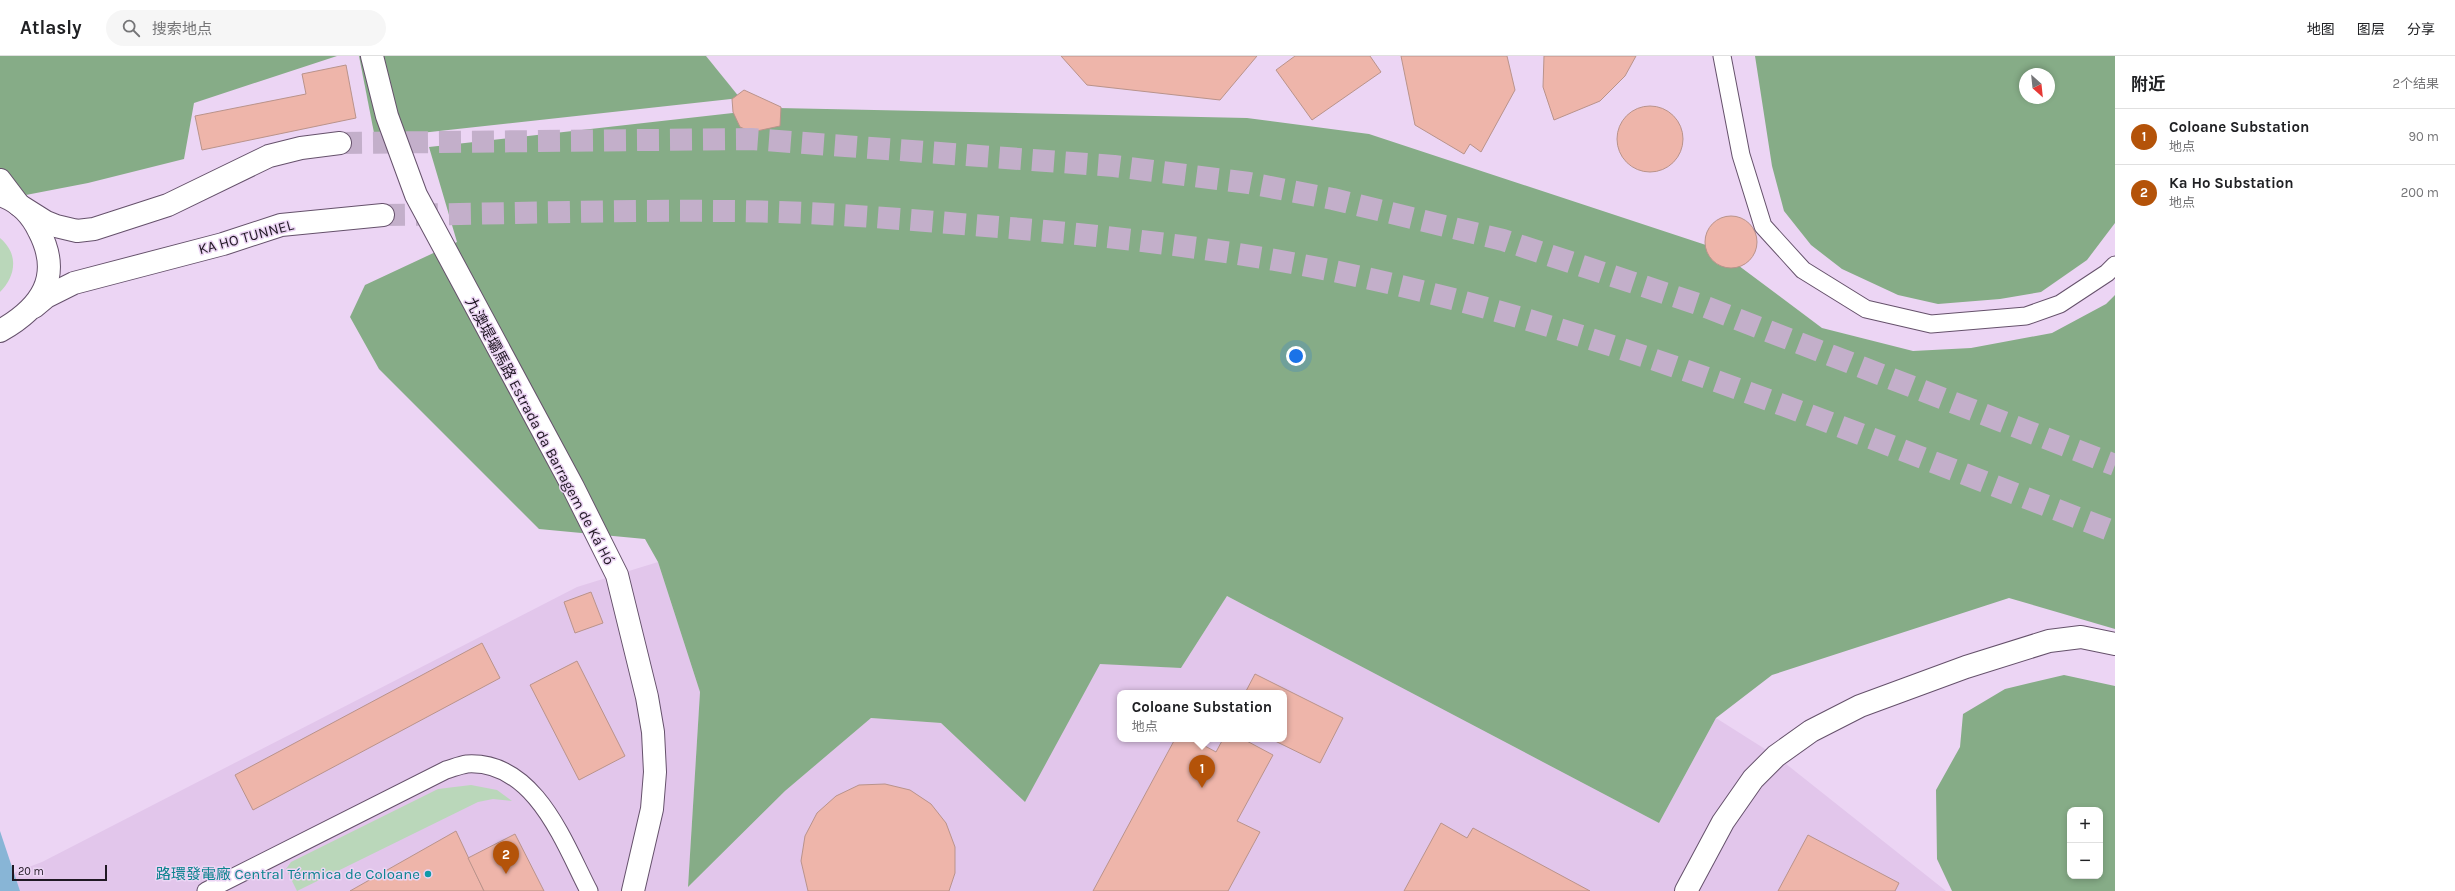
<!DOCTYPE html>
<html lang="zh">
<head>
<meta charset="utf-8">
<style>
	body { margin:0; font-family:Karla,"Noto Sans SC",sans-serif; background:#f6f6f6; color:#202124 }
	.controls { position:absolute; right:12px; bottom:12px; display:grid; overflow:hidden; border-radius:8px; box-shadow:0 2px 6px #0003 }
	.controls button { width:36px; height:36px; display:grid; place-items:center; padding:0; border:0; border-bottom:1px solid #e0e0e0; background:#fff; color:#202124; font:20px sans-serif }
	.compass { position:absolute; left:2019px; top:12px; width:36px; height:36px; border-radius:50%; background:#fff; box-shadow:0 2px 6px #0003; rotate:153deg }
	.scale { position:absolute; left:12px; bottom:10px; width:95px; box-sizing:border-box; padding-left:4px; border:2px solid #201823; border-top:0; font-size:11px; line-height:14px; white-space:nowrap; color:#201823; -webkit-text-stroke:3px #ecd5f4; paint-order:stroke }
	.you { position:absolute; left:1296px; top:300px; width:14px; height:14px; margin:-10px; border:3px solid #fff; border-radius:50%; background:#1a73e8; box-shadow:0 0 0 6px #1a73e833 }
	.badge { display:grid; place-items:center; width:26px; height:26px; border-radius:50%; background:#b45309; color:#fff; font-size:13px; font-weight:700 }
	.pin { position:absolute; translate:-50% -33px; filter:drop-shadow(0 1px 2px #0008) }
	.pin::after { content:''; position:absolute; top:21px; width:14px; height:12px; background:inherit; clip-path:polygon(0 0,100% 0,50% 100%) }
	.popup { position:absolute; left:1117px; top:634px; width:170px; height:52px; box-sizing:border-box; display:grid; place-content:center; border-radius:8px; background:#fff; filter:drop-shadow(0 1px 3px #0005); font-size:13px; white-space:nowrap; color:#757577 }
	.popup b { font-size:15px; color:#202124 }
	.popup::after { content:''; position:absolute; left:50%; top:100%; margin-left:-8px; border:8px solid transparent; border-top-color:#fff }
	.list { margin:0; padding:0; list-style:none }
	h2 { display:flex; justify-content:space-between; align-items:center; height:52px; margin:0; padding:0 16px; font-size:17px }
	h2 small { font-size:13px; font-weight:400; color:#757577 }
	.list li { display:grid; grid-template-columns:26px 1fr auto; gap:12px; align-items:center; box-sizing:border-box; height:56px; padding:0 16px; border-top:1px solid #e0e0e0 }
	.list b { display:block; font-size:15px; white-space:nowrap }
	.list p { margin:0; font-size:13px; white-space:nowrap; color:#757577 }
	.list em { font-size:13px; font-style:normal; color:#757577 }
	.icon { flex:none; width:22px; height:22px; fill:none; stroke:currentColor; stroke-width:2; stroke-linecap:round; stroke-linejoin:round }
	.map { position:relative; flex:none; width:2115px; height:835px; overflow:hidden }
	header { display:flex; align-items:center; gap:24px; box-sizing:border-box; height:56px; padding:0 20px; background:#fff; border-bottom:1px solid #e0e0e0 }
	header strong { font-size:19px }
	nav { display:flex; gap:22px; margin-inline-start:auto; font-size:14px }
	.search { width:280px; height:36px; background:#f6f6f6; display:flex; align-items:center; gap:10px; box-sizing:border-box; padding:0 14px; border-radius:22px; color:#757577; font-size:15px }
	main { display:flex }
	aside { flex:1; background:#fff }
	.map>svg:first-child { display:block }
	.built { fill:#e2c6eb; fill-rule:evenodd }
	.green { fill:#bad7ba }
	.forest { fill:#86ac87; fill-rule:evenodd }
	.water { fill:#88b5d6 }
	.building { fill:#eeb5aa; stroke:#b9938b }
	.lines { fill:none; stroke-linecap:round; stroke-linejoin:round }
	.secondary-tunnel { stroke:#c3afca; stroke-width:22; stroke-dasharray:22 11; stroke-linecap:butt }
	.lane-casing { stroke:#65516b; stroke-width:19 }
	.street-casing { stroke:#65516b; stroke-width:24 }
	.secondary-casing { stroke:#65516b; stroke-width:24 }
	.lane { stroke:#fff; stroke-width:17 }
	.street { stroke:#fff; stroke-width:22 }
	.secondary { stroke:#fff; stroke-width:22 }
	.culture-dot { fill:#0f9aa8; stroke:#ecd5f4; stroke-width:1.5 }
	.labels { text-anchor:middle; stroke-width:3; stroke-linejoin:round; paint-order:stroke }
	.street-label { font-size:15px; fill:#201823; stroke:#ecd5f4 }
	.culture-label { font-size:15px; fill:#0d838f; stroke:#ecd5f4; text-anchor:end }
</style>
</head>
<body>
<header>
<strong>Atlasly</strong>
<div class="search"><svg class="icon" aria-label="search" viewBox="0 0 24 24"><circle cx="10" cy="10" r="6"/><path d="M15 15l6 6"/></svg>搜索地点</div>
<nav><a>地图</a><a>图层</a><a>分享</a></nav>
</header>
<main>
<div class="map">
<svg width="2115" height="835" viewBox="0 0 2115 835">
	<rect width="100%" height="100%" fill="#ecd5f4"/>
	<path class="built" d="M658 506 700 636 688 831 785 735 871 662 941 667 1025 745 1100 607 1181 612 1227 540 1659 767 1716 662 1776 700 1946 835H20L13 817 42 806 577 531ZM1120 637H1284V683H1120Z"/>
	<g class="green">
		<path d="M0 182C19 198 16 220 0 236Z"/>
		<polygon points="471,729 497,734 512,745 493,743 478,746 297,835 286,813 291,806 438,733"/>
	</g>
	<g class="forest">
		<polygon points="0,0 337,0 194,47 184,103 88,127 0,144"/>
		<polygon points="359,0 706,0 740,42 375,82"/>
		<path d="M1755 0H2115V167L2087 204 2041 236 2000 243 1938 248 1898 239 1842 213 1811 189 1784 155 1772 110ZM2025 18H2049V42H2025Z"/>
		<polygon points="778,52 1247,62 1369,78 1715,192 1822,272 1913,295 1971,292 2052,277 2106,248 2115,239 2115,573 2009,542 1772,619 1716,662 1659,767 1227,540 1181,612 1100,608 1025,746 941,667 871,662 785,735 688,831 700,636 658,506 645,483 539,473 379,313 350,261 365,229 457,186 429,91"/>
		<path d="M2064 619 2115 630V835H1952L1937 803 1936 734 1960 691 1963 658 2005 633ZM2070 754H2100V820H2070Z"/>
	</g>
	<polygon class="water" points="0,775 20,835 0,835"/>
	<g class="building">
		<polygon points="1061,0 1257,0 1220,44 1087,29"/>
		<polygon points="1295,0 1370,0 1381,16 1312,64 1276,14"/>
		<polygon points="1401,0 1507,0 1515,34 1481,96 1470,88 1464,98 1415,69"/>
		<polygon points="1544,0 1636,0 1625,20 1600,45 1554,64 1543,31"/>
		<polygon points="346,9 356,62 202,94 195,60 306,38 302,18"/>
		<polygon points="744,34 781,51 780,70 752,76 740,71 733,56 732,43"/>
		<circle cx="1650" cy="83" r="33"/>
		<circle cx="1731" cy="186" r="26"/>
		<polygon points="591,536 603,567 575,577 564,546"/>
		<polygon points="482,587 500,622 253,754 235,719"/>
		<polygon points="577,605 625,700 579,724 530,629"/>
		<polygon points="1255,618 1343,662 1320,707 1271,683 1284,683 1284,637 1245,637"/>
		<polygon points="1175,683 1192,683 1216,696 1223,683 1243,683 1273,699 1237,765 1260,776 1228,835 1093,835"/>
		<polygon points="885,728 910,734 931,748 946,767 955,791 955,817 949,835 808,835 801,805 805,780 817,757 836,740 859,729"/>
		<polygon points="1441,767 1467,782 1473,772 1590,835 1404,835"/>
		<polygon points="456,775 484,835 350,835"/>
		<polygon points="515,778 544,835 484,835 468,802"/>
		<polygon points="1808,779 1899,827 1895,835 1778,835"/>
	</g>
	<g class="lines">
		<g class="secondary-tunnel">
			<polyline points="340,87 751,83 1114,110 1249,127 1333,143 1503,184 1698,248 2115,409"/>
			<path d="M383 159C496 158 610 154 723 155 806 155 890 162 973 169 1079 177 1186 188 1292 207 1577 259 1846 374 2115 476"/>
		</g>
		<defs>
			<g id="lane">
				<polyline points="1722,0 1741,99 1763,170 1803,214 1866,253 1931,268 2026,260 2060,248 2107,217 2115,209"/>
				<path d="M206 835 446 714C453 712 460 709 467 708 535 704 564 787 589 835"/>
			</g>
			<g id="street">
				<polyline points="372,0 387,60 416,139 573,431 617,519 647,641 653,676 655,716 652,753 633,835"/>
				<polyline points="0,124 19,149"/>
				<polyline points="1686,835 1723,766 1753,723 1776,700 1811,675 1860,650 1966,611 2049,585 2081,581 2115,588"/>
			</g>
			<g id="secondary">
				<path d="M0 139C18 145 31 158 39 175 63 221 41 252 0 275"/>
				<polyline points="19,149 46,166 56,170 77,175 94,173 168,149 269,100 301,92 340,87"/>
				<polyline points="34,251 46,241 74,227 223,188 281,169 383,159"/>
			</g>
		</defs>
		<use href="#lane" class="lane-casing"/>
		<use href="#street" class="street-casing"/>
		<use href="#secondary" class="secondary-casing"/>
		<use href="#lane" class="lane"/>
		<use href="#street" class="street"/>
		<use href="#secondary" class="secondary"/>
	</g>
	<circle class="culture-dot" cx="428" cy="818" r="4"/>
	<g class="labels">
		<g class="street-label">
			<text transform="translate(246 181) rotate(-15)" y="5">KA HO TUNNEL</text>
			<text transform="translate(540 375) rotate(62)" y="5">九澳堤壩馬路 Estrada da Barragem de Ká Hó</text>
		</g>
		<g class="culture-label">
			<text x="420" y="823">路環發電廠 Central Térmica de Coloane</text>
		</g>
	</g>
</svg>
<div class="controls">
<button>+</button>
<button>−</button>
</div>
<svg class="compass" viewBox="-18 -18 36 36"><path d="M0-13l5 13h-10z" fill="#e53935"/><path d="M0 13l5-13h-10z" fill="#757577"/></svg>
<div class="scale">20 m</div>
<div class="you"></div>
<div class="pin badge" style="left:1202px;top:732px">1</div>
<div class="popup"><b>Coloane Substation</b>地点</div>
<div class="pin badge" style="left:506px;top:818px">2</div>
</div>
<aside>
<h2>附近<small>2个结果</small></h2>
<ul class="list">
<li><span class="badge">1</span><div><b>Coloane Substation</b><p>地点</p></div><em>90 m</em></li>
<li><span class="badge">2</span><div><b>Ka Ho Substation</b><p>地点</p></div><em>200 m</em></li>
</ul>
</aside>
</main>
</body>
</html>
